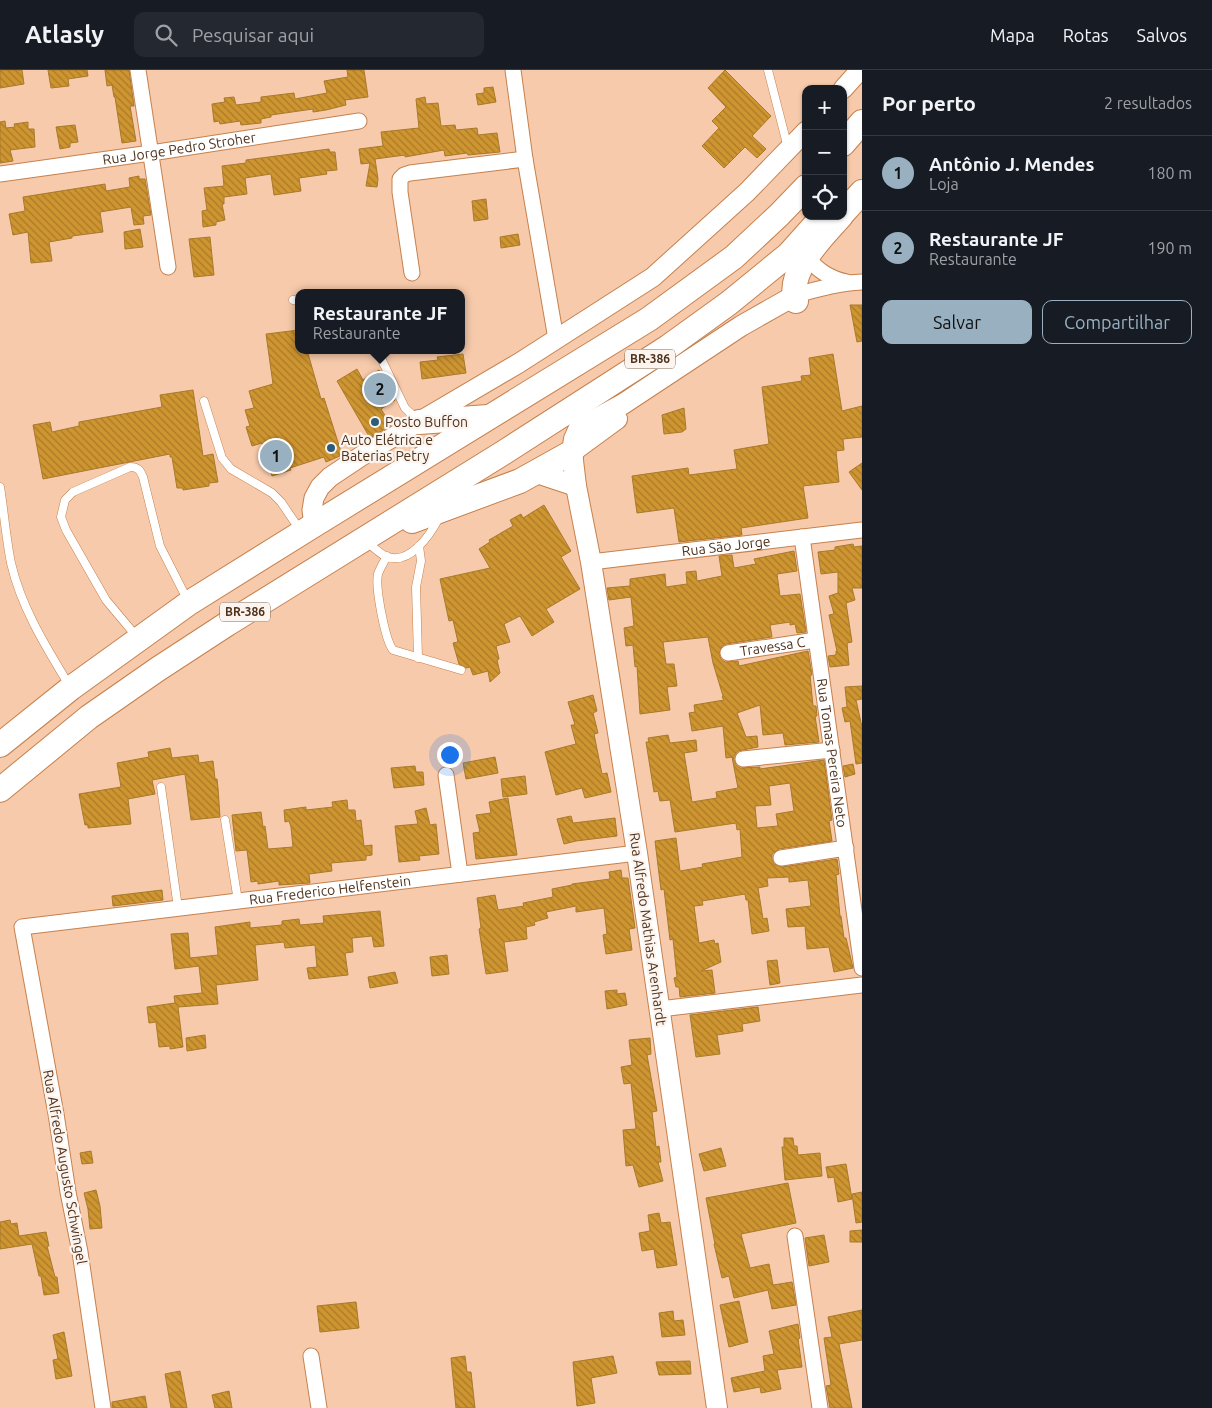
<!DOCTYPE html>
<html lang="pt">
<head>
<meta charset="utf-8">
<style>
	body { margin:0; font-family:Ubuntu,sans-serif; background:#242831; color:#f1f3f6 }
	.controls { position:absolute; right:15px; top:15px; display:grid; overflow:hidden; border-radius:10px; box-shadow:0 1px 4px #0004 }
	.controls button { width:45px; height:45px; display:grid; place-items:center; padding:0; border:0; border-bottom:1px solid #363941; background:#171b24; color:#f1f3f6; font:25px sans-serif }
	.you { position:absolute; left:449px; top:684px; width:18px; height:18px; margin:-12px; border:4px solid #fff; border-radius:50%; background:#1a73e8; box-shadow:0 0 0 8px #1a73e833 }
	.badge { display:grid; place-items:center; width:32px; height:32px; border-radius:50%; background:#98b0bf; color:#111; font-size:16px; font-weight:700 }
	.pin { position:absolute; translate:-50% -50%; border:2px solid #fff; box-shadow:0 1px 5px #0006 }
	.popup { position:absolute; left:295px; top:219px; width:170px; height:65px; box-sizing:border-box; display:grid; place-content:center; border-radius:10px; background:#171b24; filter:drop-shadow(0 1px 4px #0005); font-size:16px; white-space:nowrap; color:#9ea1a6 }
	.popup b { font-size:19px; color:#f1f3f6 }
	.popup::after { content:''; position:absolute; left:50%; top:100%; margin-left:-10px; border:10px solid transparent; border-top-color:#171b24 }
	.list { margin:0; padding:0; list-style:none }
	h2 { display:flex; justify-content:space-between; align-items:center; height:65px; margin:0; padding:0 20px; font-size:21px }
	h2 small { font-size:16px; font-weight:400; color:#9ea1a6 }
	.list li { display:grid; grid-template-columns:32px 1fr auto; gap:15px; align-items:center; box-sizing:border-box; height:75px; padding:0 20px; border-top:1px solid #363941 }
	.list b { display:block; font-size:19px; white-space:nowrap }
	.list p { margin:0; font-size:16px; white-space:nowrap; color:#9ea1a6 }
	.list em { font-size:16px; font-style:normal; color:#9ea1a6 }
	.actions { display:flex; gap:10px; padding:15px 20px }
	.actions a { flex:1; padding:11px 0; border:1px solid #98b0bf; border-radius:10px; text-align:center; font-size:18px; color:#98b0bf }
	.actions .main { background:#98b0bf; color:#111 }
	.icon { flex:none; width:28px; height:28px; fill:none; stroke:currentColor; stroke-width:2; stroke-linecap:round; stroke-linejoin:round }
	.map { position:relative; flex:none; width:862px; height:1338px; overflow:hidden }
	header { display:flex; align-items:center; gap:30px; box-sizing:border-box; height:70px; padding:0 25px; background:#171b24; border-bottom:1px solid #363941 }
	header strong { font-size:24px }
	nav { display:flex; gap:28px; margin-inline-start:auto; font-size:18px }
	.search { width:350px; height:45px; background:#242831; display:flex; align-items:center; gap:12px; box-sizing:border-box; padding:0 18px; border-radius:10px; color:#9ea1a6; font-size:19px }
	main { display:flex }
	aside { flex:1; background:#171b24 }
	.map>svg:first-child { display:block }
	.building { fill:url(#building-back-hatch); stroke:#a87a2b; fill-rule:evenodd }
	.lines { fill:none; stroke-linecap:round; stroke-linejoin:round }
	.service-casing { stroke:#c6814d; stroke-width:9 }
	.minor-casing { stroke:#c6814d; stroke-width:17 }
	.tertiary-casing { stroke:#c6814d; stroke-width:21 }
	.secondary-casing { stroke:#c6814d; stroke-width:22 }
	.trunk-casing { stroke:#c6814d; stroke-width:26 }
	.service { stroke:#fff; stroke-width:8 }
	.minor { stroke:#fff; stroke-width:15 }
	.tertiary { stroke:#fff; stroke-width:19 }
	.secondary { stroke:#fff; stroke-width:20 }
	.trunk { stroke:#fff; stroke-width:24 }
	.poi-dot { fill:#2b5d7b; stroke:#fcf4ef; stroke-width:2 }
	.labels { text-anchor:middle; stroke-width:4.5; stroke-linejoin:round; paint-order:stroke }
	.shield { fill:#fcf4ef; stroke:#836c5b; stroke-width:1 }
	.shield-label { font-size:12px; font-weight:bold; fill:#4f321c }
	.street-label { font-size:14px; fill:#4f321c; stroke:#fcf4ef }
	.poi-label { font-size:14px; fill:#4f321c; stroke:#fcf4ef; text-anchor:start }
</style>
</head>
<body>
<header>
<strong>Atlasly</strong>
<div class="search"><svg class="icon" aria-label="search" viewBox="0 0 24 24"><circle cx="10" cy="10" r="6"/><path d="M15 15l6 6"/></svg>Pesquisar aqui</div>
<nav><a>Mapa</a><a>Rotas</a><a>Salvos</a></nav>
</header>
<main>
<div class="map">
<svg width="862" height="1338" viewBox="0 0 862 1338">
	<defs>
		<pattern id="building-back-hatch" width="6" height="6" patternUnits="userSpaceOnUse" patternTransform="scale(1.25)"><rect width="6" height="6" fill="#ce9530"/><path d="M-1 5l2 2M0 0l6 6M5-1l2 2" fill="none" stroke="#aa7a28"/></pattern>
	</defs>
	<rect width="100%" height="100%" fill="#f7caab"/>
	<g class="building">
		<polygon points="0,0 22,0 24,14 0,18"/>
		<polygon points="48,0 87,0 88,6 68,9 69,16 51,18"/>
		<polygon points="105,0 129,0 134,36 130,36 136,71 122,73 115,27 114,27 112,15 107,16"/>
		<polygon points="347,0 364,0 368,27 345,30 346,35 326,40 313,42 313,39 271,45 271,47 261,49 261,53 241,55 240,51 220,54 219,51 214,52 212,34 225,32 224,28 234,27 236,35 261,32 261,27 294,23 295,29 327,23 324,11 348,7"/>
		<polygon points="725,0 771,46 752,66 766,79 757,88 745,77 724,98 702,76 719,58 712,51 726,37 708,18"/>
		<polygon points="493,17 496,32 478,35 476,24 484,23 484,18"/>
		<polygon points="425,27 426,34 438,33 441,56 455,55 456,60 477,58 478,65 497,63 500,82 468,85 467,83 445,86 444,80 405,87 405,85 375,89 378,109 377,117 366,116 370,93 361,94 359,79 383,76 381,62 419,58 416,29"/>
		<polygon points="5,51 6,58 15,57 14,54 28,52 28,59 34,59 35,77 10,80 13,91 0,93 0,52"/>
		<polygon points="75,55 78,72 70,73 70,77 60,79 56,57"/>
		<polygon points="329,79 330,82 335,82 337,100 326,101 327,104 299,108 301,121 274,125 271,104 245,108 247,124 224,127 224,134 222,134 225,150 216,152 216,155 203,157 202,141 207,140 204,118 224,116 222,96 246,93 246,90"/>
		<polygon points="139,106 139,109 145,109 151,145 143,146 144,154 134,155 131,137 100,142 103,162 72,166 72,168 49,172 52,191 31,193 28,162 13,165 9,144 25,141 23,127 105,114 106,121 130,117 129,108"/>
		<polygon points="486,129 488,149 474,151 472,131"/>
		<polygon points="140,159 143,177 125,179 124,162"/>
		<polygon points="518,164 520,175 501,178 500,167"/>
		<polygon points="210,167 214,205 194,207 189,169"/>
		<polygon points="850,235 862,235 862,271 857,272"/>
		<polygon points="299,260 299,280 307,280 321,329 324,328 342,385 326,392 324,387 290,398 291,400 272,406 262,373 252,376 246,357 250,356 245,340 254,338 249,321 273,314 266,264"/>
		<polygon points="463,284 466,303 422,309 420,292 438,290 437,287"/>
		<polygon points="833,284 842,341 862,336 862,367 843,369 844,380 836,381 839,412 803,416 808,448 741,458 742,465 679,472 674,438 637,443 632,406 688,398 689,405 737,399 734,380 769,374 762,317 802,311 801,306 811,305 809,288"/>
		<polygon points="357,299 363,310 379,300 395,330 381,339 391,355 370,368 337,311"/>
		<polygon points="193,320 203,386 213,384 218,412 209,413 209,416 183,420 183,418 177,418 172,387 170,387 170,384 43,409 33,355 50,352 52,362 79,356 79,352 162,337 160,325"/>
		<polygon points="684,338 686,359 682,362 664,364 662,345"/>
		<polygon points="862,393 862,420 849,402"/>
		<polygon points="544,435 571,481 561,487 580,519 546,539 554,552 532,566 520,546 504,554 510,572 496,576 499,589 497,590 500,603 490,612 488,601 473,605 470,597 466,598 459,594 453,573 458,572 453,550 449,551 440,509 490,498 479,479 490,472 489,470 513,456 510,450 521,444 523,448"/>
		<polygon points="853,474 854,477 862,476 862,518 852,518 855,530 846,533 852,572 847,573 849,595 830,597 828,586 836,585 836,581 837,581 829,545 834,544 829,526 838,523 838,502 821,504 818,482 835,480 835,477"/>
		<path d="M794 481 797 501 777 504 780 526 800 524 806 562 797 563 795 554 790 555V552L770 555 772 567 726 574 722 576 719 584 721 589 725 592 738 591 739 596 808 581 812 605H810L813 636H816L817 646H815L819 672 785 675 783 663 763 665 760 635 737 643 746 667 757 666 758 677 738 681 734 686V690L736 695 740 698 760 697V699L824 690 832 750 829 751 832 771 779 779 772 784V789L774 794 782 797 837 789 839 804 836 805 840 846H841L844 868H846L853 898 834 902 829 877 807 879 805 856 788 857 786 839 811 836 808 810 789 812V807L767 808 768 816 758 818 763 849 767 848 769 861 752 864 748 830H746L745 824 702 831 703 835 694 836 699 873 714 870 715 874 718 873 721 892 701 901 712 900 715 923 680 927 679 917H676L674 908 677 907 673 869 670 870 664 819 661 820 655 771 676 768 680 801 703 797 702 794 742 787 740 759 737 760 736 753 675 762 670 730 660 731 658 721 654 722 646 672H649L648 668 668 665 670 673 696 670 697 681 684 683 692 732 717 728 716 722 738 718 732 687 726 688 723 656 692 661 689 643 695 642 694 635 724 630 722 627 723 626 713 593 708 567 663 572 666 594H674L677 616 667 617 670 640 640 644 637 596 635 597 633 575 626 576 624 558 634 556 631 527 609 530 607 518 630 516V509L665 504 666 517 687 514 686 502 696 501 697 511 722 506 719 486 732 485 734 498 756 494 754 489ZM790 713 794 741 776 744 778 756 757 758 755 736 771 735 769 716Z"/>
		<polygon points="862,616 862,629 856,630 862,657 862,693 856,694 850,651 845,652 842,638 847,637 845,617"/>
		<polygon points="593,625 597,641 593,643 598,663 594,664 602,704 607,703 611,722 585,728 582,718 556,725 545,682 576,674 571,655 575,655 568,632"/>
		<polygon points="170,678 172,688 198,685 199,693 213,691 215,709 217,709 218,718 220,747 191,750 185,704 152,710 155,724 128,729 131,754 88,758 88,755 85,755 79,724 121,717 117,693 149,687 148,682"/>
		<polygon points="495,687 498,703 466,709 463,693"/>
		<polygon points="853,694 855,704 845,707 843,696"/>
		<polygon points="415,696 416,702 423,702 424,715 394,718 391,698"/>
		<polygon points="525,706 527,724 503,727 501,709"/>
		<polygon points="508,728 517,785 476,789 473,763 480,762 476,745 491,743 489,732"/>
		<polygon points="347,730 348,740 355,740 356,751 361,750 364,776 372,775 372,785 366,786 366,790 331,793 332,801 309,804 310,813 279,815 279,811 258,814 258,811 251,812 247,780 236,781 232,745 261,742 263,757 265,756 268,779 293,777 291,757 289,751 285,752 284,740 306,737 306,740 333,737 332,732"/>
		<polygon points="426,738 430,755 436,754 439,784 419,786 420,790 399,792 395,756 418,754 415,741"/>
		<polygon points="571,746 573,753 615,748 617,766 576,771 564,774 557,749"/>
		<polygon points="621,800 622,808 628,808 635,858 629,859 632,880 606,884 603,865 607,864 604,838 576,842 576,836 546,842 548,848 534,852 535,855 526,857 527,869 504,872 508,901 486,904 479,859 481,858 477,828 495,825 498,840 524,836 523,833 553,827 552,819 572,815 572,814 610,809 609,802"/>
		<polygon points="162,820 163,830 113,836 112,826"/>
		<polygon points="380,841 384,876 374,877 372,866 352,868 353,882 345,883 348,905 309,909 307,898 317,897 315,875 285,878 284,872 255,875 258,910 216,915 218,934 178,937 183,977 170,979 170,976 159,977 156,952 149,953 147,937 175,933 174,926 202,923 199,896 175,899 171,864 188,863 190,888 218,885 215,857 250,852 250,858 282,855 282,851 299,849 300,855 324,853 323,846"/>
		<polygon points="447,885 449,904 432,906 430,887"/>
		<polygon points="777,890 780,913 770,915 767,891"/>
		<polygon points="395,902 398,913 370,918 368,907"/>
		<polygon points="617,920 617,924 625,923 627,935 607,939 605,921"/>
		<polygon points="758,937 760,951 742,954 743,961 717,965 720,984 696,987 690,945"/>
		<polygon points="205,965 206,978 187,981 186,968"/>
		<polygon points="650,968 651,984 647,985 657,1041 652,1042 656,1077 659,1076 661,1092 658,1092 663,1111 639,1117 633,1095 626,1096 623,1060 636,1059 631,1013 624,1014 621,997 632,995 629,970"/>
		<polygon points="784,1068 793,1068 794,1076 797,1076 798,1085 820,1083 822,1106 785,1110 782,1077 784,1077"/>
		<polygon points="721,1078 726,1096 704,1101 699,1084"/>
		<polygon points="91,1081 93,1093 82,1094 80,1083"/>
		<polygon points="846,1094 852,1129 838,1132 834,1107 828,1108 826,1097"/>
		<polygon points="788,1113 796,1153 741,1164 750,1198 769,1194 773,1215 792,1212 796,1235 772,1239 768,1220 734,1228 729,1206 722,1208 714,1174 715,1174 706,1128"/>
		<polygon points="96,1120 100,1136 102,1158 90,1159 88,1139 84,1123"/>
		<polygon points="862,1122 862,1152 856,1153 852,1124"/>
		<polygon points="659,1143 661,1153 670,1152 677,1195 657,1198 654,1179 642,1181 639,1163 650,1161 648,1145"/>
		<polygon points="10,1150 11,1154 17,1153 19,1166 46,1162 49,1176 47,1176 55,1207 57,1207 59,1223 44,1225 41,1206 39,1206 32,1174 0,1179 0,1152"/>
		<polygon points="862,1160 862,1172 850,1172 850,1161"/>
		<polygon points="824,1165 829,1192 809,1196 805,1168"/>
		<polygon points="739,1231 748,1272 729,1277 720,1235"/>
		<polygon points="356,1232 359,1258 320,1262 317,1236"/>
		<polygon points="862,1240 862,1270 839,1274 852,1338 830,1338 826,1316 831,1315 824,1268 832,1267 828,1247"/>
		<polygon points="673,1241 674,1251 683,1250 685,1265 662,1267 659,1243"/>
		<polygon points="798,1254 800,1268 798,1269 802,1297 777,1300 781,1319 761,1323 760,1317 734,1322 731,1308 765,1301 763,1286 774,1284 769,1261"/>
		<polygon points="64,1262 72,1306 56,1309 53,1290 58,1289 53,1265"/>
		<polygon points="465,1286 467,1302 471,1302 475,1338 456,1338 451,1288"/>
		<polygon points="613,1286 617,1303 591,1308 595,1333 577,1336 573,1292"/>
		<polygon points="690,1291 691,1304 659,1305 656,1292"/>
		<polygon points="180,1301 187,1338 171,1338 165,1304"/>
		<polygon points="229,1321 232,1338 215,1338 212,1325"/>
		<polygon points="145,1326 147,1338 112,1338 112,1332"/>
	</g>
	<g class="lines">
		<defs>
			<g id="service">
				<polyline points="768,0 788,78"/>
				<polyline points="293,230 299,231"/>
				<polyline points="377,280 405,338 418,350"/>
				<polyline points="204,331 222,388 231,399 272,423 281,432 300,460"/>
				<path d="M0 417C4 442 6 468 11 493 21 537 46 577 69 615"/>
				<path d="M366 471C372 476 378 482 385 486 409 497 430 465 439 448"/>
				<path d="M387 486C384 492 380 498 378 504 375 517 385 570 393 580L461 600"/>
				<path d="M137 567 106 530 66 460 61 447 65 430 73 422 130 397C138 397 140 400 143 407L160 476 187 529"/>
				<polyline points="418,588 416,517 421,491 419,476"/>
				<polyline points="161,717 178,838"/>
				<polyline points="225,750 238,831"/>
			</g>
			<g id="minor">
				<polyline points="138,0 168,197"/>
				<polyline points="513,0 525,89 556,269"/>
				<path id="s1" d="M0 104 151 83 359 51"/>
				<path d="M807 185C815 200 831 209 847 212"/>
				<polyline points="412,203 400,122 400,109 404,105 410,103 525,89"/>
				<path d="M794 226C816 219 839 213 862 212"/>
				<path id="s2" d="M802 467 862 898"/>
				<path id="s3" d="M591 492 862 460"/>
				<path id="s4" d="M728 583 816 570"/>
				<polyline points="743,689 832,680"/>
				<polyline points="446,705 460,804"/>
				<polyline points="781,788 846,778"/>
				<polyline points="660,939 862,915"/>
				<polyline points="795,1166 820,1338"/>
				<polyline points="311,1286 319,1338"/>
				<path id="s5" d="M103 1338 80 1182 68 1122 56 1044 22 857 637 783"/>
			</g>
			<g id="tertiary">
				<polyline points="843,19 860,0"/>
				<polyline points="314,455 312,440 314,428 320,417 330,407 366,383 519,293 653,207 747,122 806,61"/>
			</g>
			<g id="secondary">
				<polyline points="572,382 617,349"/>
				<polyline points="537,403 576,416"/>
				<polyline points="717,1338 637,783 591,492 576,416 572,382 574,369 579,358 623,334 741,256 794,226"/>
			</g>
			<g id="trunk">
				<polyline points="843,74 862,52"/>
				<polyline points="843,143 862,122"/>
				<path d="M796 231C786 202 823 166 841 146"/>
				<polyline points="419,352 488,347"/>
				<polyline points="412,451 520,411 572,382"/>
				<polyline points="0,675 71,618 189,533 314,455 649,249 734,187 779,145 806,117"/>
				<polyline points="0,720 89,647 158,599 227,554 503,383 668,277 729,233 789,184 823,146"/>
			</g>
		</defs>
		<use href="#service" class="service-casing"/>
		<use href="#minor" class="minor-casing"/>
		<use href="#tertiary" class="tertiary-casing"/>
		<use href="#secondary" class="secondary-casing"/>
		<use href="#trunk" class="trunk-casing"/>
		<use href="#service" class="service"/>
		<use href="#minor" class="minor"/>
		<use href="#tertiary" class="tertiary"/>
		<use href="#secondary" class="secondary"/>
		<use href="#trunk" class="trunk"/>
	</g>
	<g class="poi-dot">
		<circle cx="375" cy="352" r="5"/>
		<circle cx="331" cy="378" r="5"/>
	</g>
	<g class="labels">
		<g class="shield">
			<rect x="625" y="279.5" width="50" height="19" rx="4"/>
			<rect x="220" y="532.5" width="50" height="19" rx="4"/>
		</g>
		<g class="shield-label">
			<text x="650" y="293">BR-386</text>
			<text x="245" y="546">BR-386</text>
		</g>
		<g class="street-label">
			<text dy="5" stroke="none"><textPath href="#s1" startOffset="181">Rua Jorge Pedro Stroher</textPath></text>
			<text dy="5" stroke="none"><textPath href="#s3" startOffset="136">Rua São Jorge</textPath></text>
			<text dy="5" stroke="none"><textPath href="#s4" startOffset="45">Travessa C</textPath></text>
			<text dy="5" stroke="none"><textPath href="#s2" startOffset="218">Rua Tomas Pereira Neto</textPath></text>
			<text dy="5" stroke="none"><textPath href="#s5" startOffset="798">Rua Frederico Helfenstein</textPath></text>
			<text transform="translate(648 859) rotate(82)" y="5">Rua Alfredo Mathias Arenhardt</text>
			<text transform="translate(65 1097) rotate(80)" y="5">Rua Alfredo Augusto Schwingel</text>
		</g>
		<g class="poi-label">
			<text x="385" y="357">Posto Buffon</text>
			<text x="341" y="375">Auto Elétrica e<tspan x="341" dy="16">Baterias Petry</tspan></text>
		</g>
	</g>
</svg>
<div class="controls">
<button>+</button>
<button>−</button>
<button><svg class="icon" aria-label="locate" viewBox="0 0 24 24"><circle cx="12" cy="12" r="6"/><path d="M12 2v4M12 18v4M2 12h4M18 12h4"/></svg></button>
</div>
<div class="you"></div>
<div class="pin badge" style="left:276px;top:386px">1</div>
<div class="pin badge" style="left:380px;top:319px">2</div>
<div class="popup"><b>Restaurante JF</b>Restaurante</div>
</div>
<aside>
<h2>Por perto<small>2 resultados</small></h2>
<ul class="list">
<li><span class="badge">1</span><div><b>Antônio J. Mendes</b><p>Loja</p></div><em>180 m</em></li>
<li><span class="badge">2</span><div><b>Restaurante JF</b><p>Restaurante</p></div><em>190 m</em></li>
</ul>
<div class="actions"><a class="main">Salvar</a><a>Compartilhar</a></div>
</aside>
</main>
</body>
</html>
